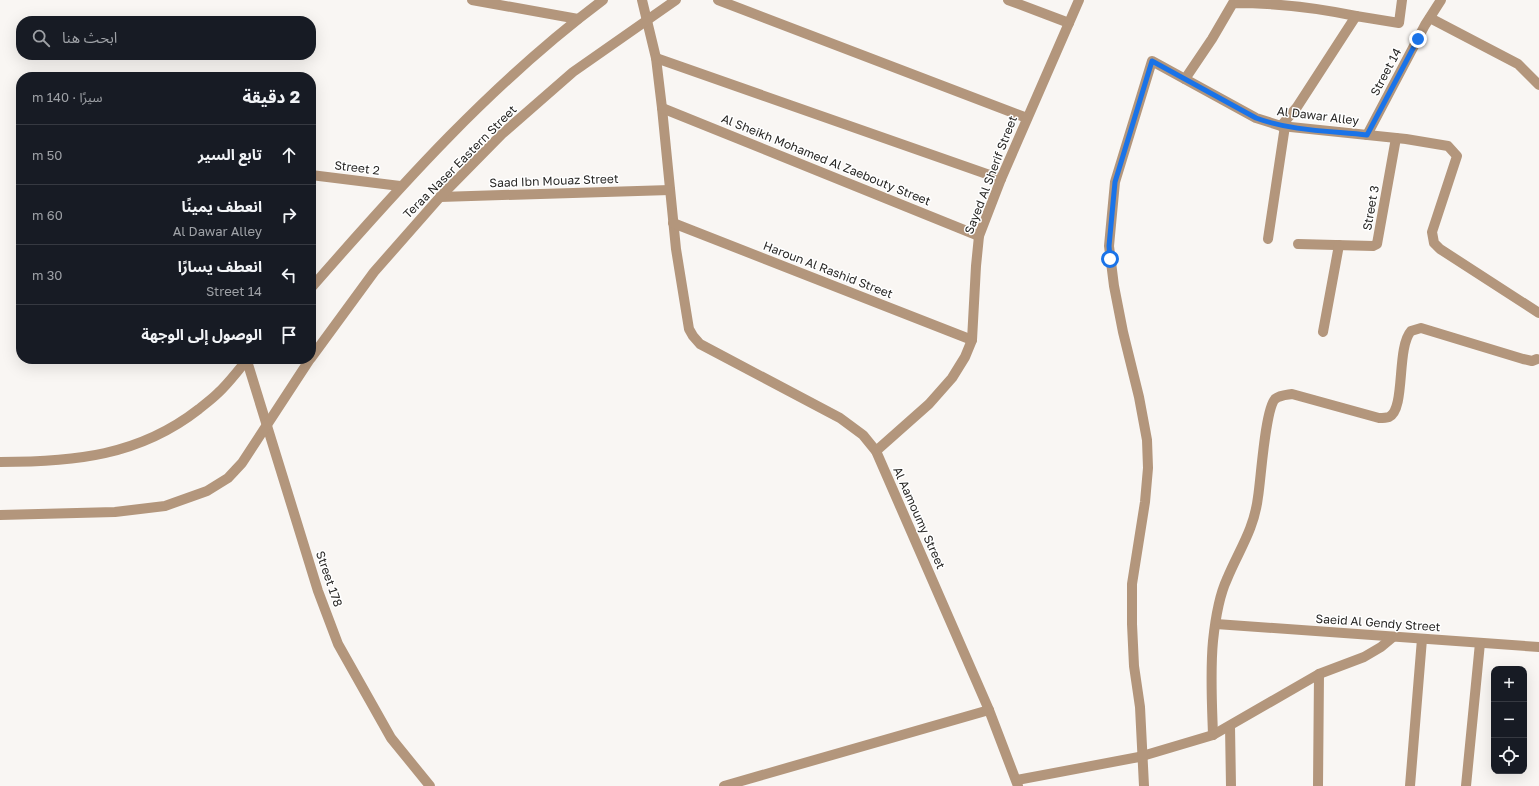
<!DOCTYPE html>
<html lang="ar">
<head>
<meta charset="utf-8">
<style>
	body { margin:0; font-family:"Golos Text","Noto Sans Arabic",sans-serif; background:#242831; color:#f1f3f6; direction:rtl }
	.controls { position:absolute; right:12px; bottom:12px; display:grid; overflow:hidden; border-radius:8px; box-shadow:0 4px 16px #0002 }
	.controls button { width:36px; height:36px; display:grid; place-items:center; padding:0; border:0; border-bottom:1px solid #363941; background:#171b24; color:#f1f3f6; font:20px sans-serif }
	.stop { position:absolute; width:12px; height:12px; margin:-9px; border:3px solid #1a73e8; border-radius:50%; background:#fff }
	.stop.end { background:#1a73e8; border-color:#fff; box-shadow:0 1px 4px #0008 }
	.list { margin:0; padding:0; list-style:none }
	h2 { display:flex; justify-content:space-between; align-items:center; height:52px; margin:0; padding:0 16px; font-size:17px }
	h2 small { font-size:13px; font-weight:400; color:#9ea1a6 }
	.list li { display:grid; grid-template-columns:26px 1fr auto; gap:12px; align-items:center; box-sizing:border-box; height:60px; padding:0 16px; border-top:1px solid #363941 }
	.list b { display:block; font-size:15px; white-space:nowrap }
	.list p { margin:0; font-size:13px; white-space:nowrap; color:#9ea1a6 }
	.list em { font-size:13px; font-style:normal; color:#9ea1a6 }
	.icon { flex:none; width:22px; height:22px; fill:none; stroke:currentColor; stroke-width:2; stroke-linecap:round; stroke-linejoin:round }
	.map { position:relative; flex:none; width:1539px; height:786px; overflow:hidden; direction:ltr }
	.search { position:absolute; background:#171b24; box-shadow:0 4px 16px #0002; left:16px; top:16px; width:300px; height:44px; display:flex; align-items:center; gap:10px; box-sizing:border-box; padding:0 14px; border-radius:16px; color:#9ea1a6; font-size:15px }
	.panel { position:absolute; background:#171b24; box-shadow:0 4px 16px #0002; left:16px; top:72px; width:300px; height:292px; border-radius:16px; direction:rtl }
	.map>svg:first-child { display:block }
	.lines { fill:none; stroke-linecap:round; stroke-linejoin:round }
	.minor { stroke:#b3967c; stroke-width:10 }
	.route { stroke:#1a73e8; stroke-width:5 }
	.labels { text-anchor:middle; stroke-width:3; stroke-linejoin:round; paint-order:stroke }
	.street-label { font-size:12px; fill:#282725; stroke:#fff }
</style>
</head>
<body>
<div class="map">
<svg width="1539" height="786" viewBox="0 0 1539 786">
	<rect width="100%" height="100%" fill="#f9f6f3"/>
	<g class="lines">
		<g class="minor">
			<polyline points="472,0 578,19"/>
			<polyline points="642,0 656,58 662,108 676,249 689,329 693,336 700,344 840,418 863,435 876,451 989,710 1018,786"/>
			<polyline points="718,0 1027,118"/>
			<polyline points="1008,0 1069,23"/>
			<polyline points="1430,18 1518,64 1539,85"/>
			<polyline points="656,58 1001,179"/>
			<path d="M1185 79 1212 39 1233 3C1276 3 1313 7 1356 16"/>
			<polyline points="662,108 979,236"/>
			<polyline points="1281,126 1297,107 1356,16 1399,23 1402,0"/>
			<polyline points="1367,135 1425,25 1441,0"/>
			<polyline points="311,175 400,186"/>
			<polyline points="440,197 670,190"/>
			<polyline points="673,223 972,340"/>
			<polyline points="1268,239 1285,126"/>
			<polyline points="1298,244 1373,246 1377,244 1396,138"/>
			<path d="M311 288C401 185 493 82 603 0"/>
			<polyline points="1323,332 1339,245"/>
			<polyline points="311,358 374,272 440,197 502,134 573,72 676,0"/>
			<polyline points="247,361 318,591 338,644 391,738 430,786"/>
			<polyline points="876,451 929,404 952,378 965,357 972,340 976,266 979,236 1001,179 1079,0"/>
			<path d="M0 462C74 462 139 456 199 409 205 404 212 399 218 393 229 383 238 370 248 359"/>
			<polyline points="0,515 115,512 165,506 207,491 228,478 242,463 310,359"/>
			<polyline points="1216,624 1539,647"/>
			<polyline points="1230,726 1231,786"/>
			<path d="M1213 735C1212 704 1210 672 1213 641 1215 622 1219 596 1227 579 1239 550 1254 530 1258 497 1261 479 1265 410 1275 399 1280 395 1286 395 1292 394L1379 418C1382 418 1386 418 1389 417 1406 409 1396 348 1411 331L1421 328 1523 359 1532 361 1537 359"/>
			<polyline points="1017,780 1139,757 1213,735 1319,674 1364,657 1381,647 1393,637"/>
			<polyline points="724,786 989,710"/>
			<polyline points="1144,786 1140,707 1134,666 1132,624 1132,584 1145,502 1148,468 1147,440 1139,397 1123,332 1114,286 1109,246 1115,182 1152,61 1256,118 1281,126 1406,139 1448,146 1457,156 1432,232 1434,243 1440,249 1539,313"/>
			<polyline points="1318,786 1319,674"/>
			<polyline points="1410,786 1422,639"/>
			<polyline points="1466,786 1480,643"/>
		</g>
	</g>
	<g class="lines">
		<path class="route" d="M1110 259 1109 246 1115 182 1152 61 1256 118C1291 131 1330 131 1367 135L1418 39"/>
	</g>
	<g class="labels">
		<g class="street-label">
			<text transform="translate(1386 72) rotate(-62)" y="4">Street 14</text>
			<text transform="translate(1318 116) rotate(7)" y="4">Al Dawar Alley</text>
			<text transform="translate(826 160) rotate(22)" y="4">Al Sheikh Mohamed Al Zaebouty Street</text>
			<text transform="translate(460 162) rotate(-45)" y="4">Teraa Naser Eastern Street</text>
			<text transform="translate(357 168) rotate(7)" y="4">Street 2</text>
			<text transform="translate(991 175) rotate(-69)" y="4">Sayed Al Sherif Street</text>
			<text transform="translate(554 181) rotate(-2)" y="4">Saad Ibn Mouaz Street</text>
			<text transform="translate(1371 208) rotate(-80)" y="4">Street 3</text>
			<text transform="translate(828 270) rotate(21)" y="4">Haroun Al Rashid Street</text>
			<text transform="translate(919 518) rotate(66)" y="4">Al Aamoumy Street</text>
			<text transform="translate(329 579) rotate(71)" y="4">Street 178</text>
			<text transform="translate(1378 623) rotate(4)" y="4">Saeid Al Gendy Street</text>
		</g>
	</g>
</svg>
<div class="controls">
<button>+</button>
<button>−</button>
<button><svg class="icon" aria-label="locate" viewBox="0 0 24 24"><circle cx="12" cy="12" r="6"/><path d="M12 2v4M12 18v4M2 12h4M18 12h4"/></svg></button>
</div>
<div class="stop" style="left:1110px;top:259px"></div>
<div class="stop end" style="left:1418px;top:39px"></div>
<div class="search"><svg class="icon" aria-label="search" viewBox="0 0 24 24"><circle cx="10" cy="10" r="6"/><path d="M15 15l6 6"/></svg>ابحث هنا</div>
<section class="panel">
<h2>2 دقيقة<small>سيرًا · 140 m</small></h2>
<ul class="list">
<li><svg class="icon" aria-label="ahead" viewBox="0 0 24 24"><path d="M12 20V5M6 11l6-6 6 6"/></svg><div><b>تابع السير</b></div><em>50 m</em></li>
<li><svg class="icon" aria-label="right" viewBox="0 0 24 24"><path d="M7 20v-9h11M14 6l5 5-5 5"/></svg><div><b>انعطف يمينًا</b><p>Al Dawar Alley</p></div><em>60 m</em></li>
<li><svg class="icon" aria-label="left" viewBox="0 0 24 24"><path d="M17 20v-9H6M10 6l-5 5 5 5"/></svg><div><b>انعطف يسارًا</b><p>Street 14</p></div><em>30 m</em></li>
<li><svg class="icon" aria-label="arrive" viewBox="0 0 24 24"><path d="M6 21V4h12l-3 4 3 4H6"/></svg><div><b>الوصول إلى الوجهة</b></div></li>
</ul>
</section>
</div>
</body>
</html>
